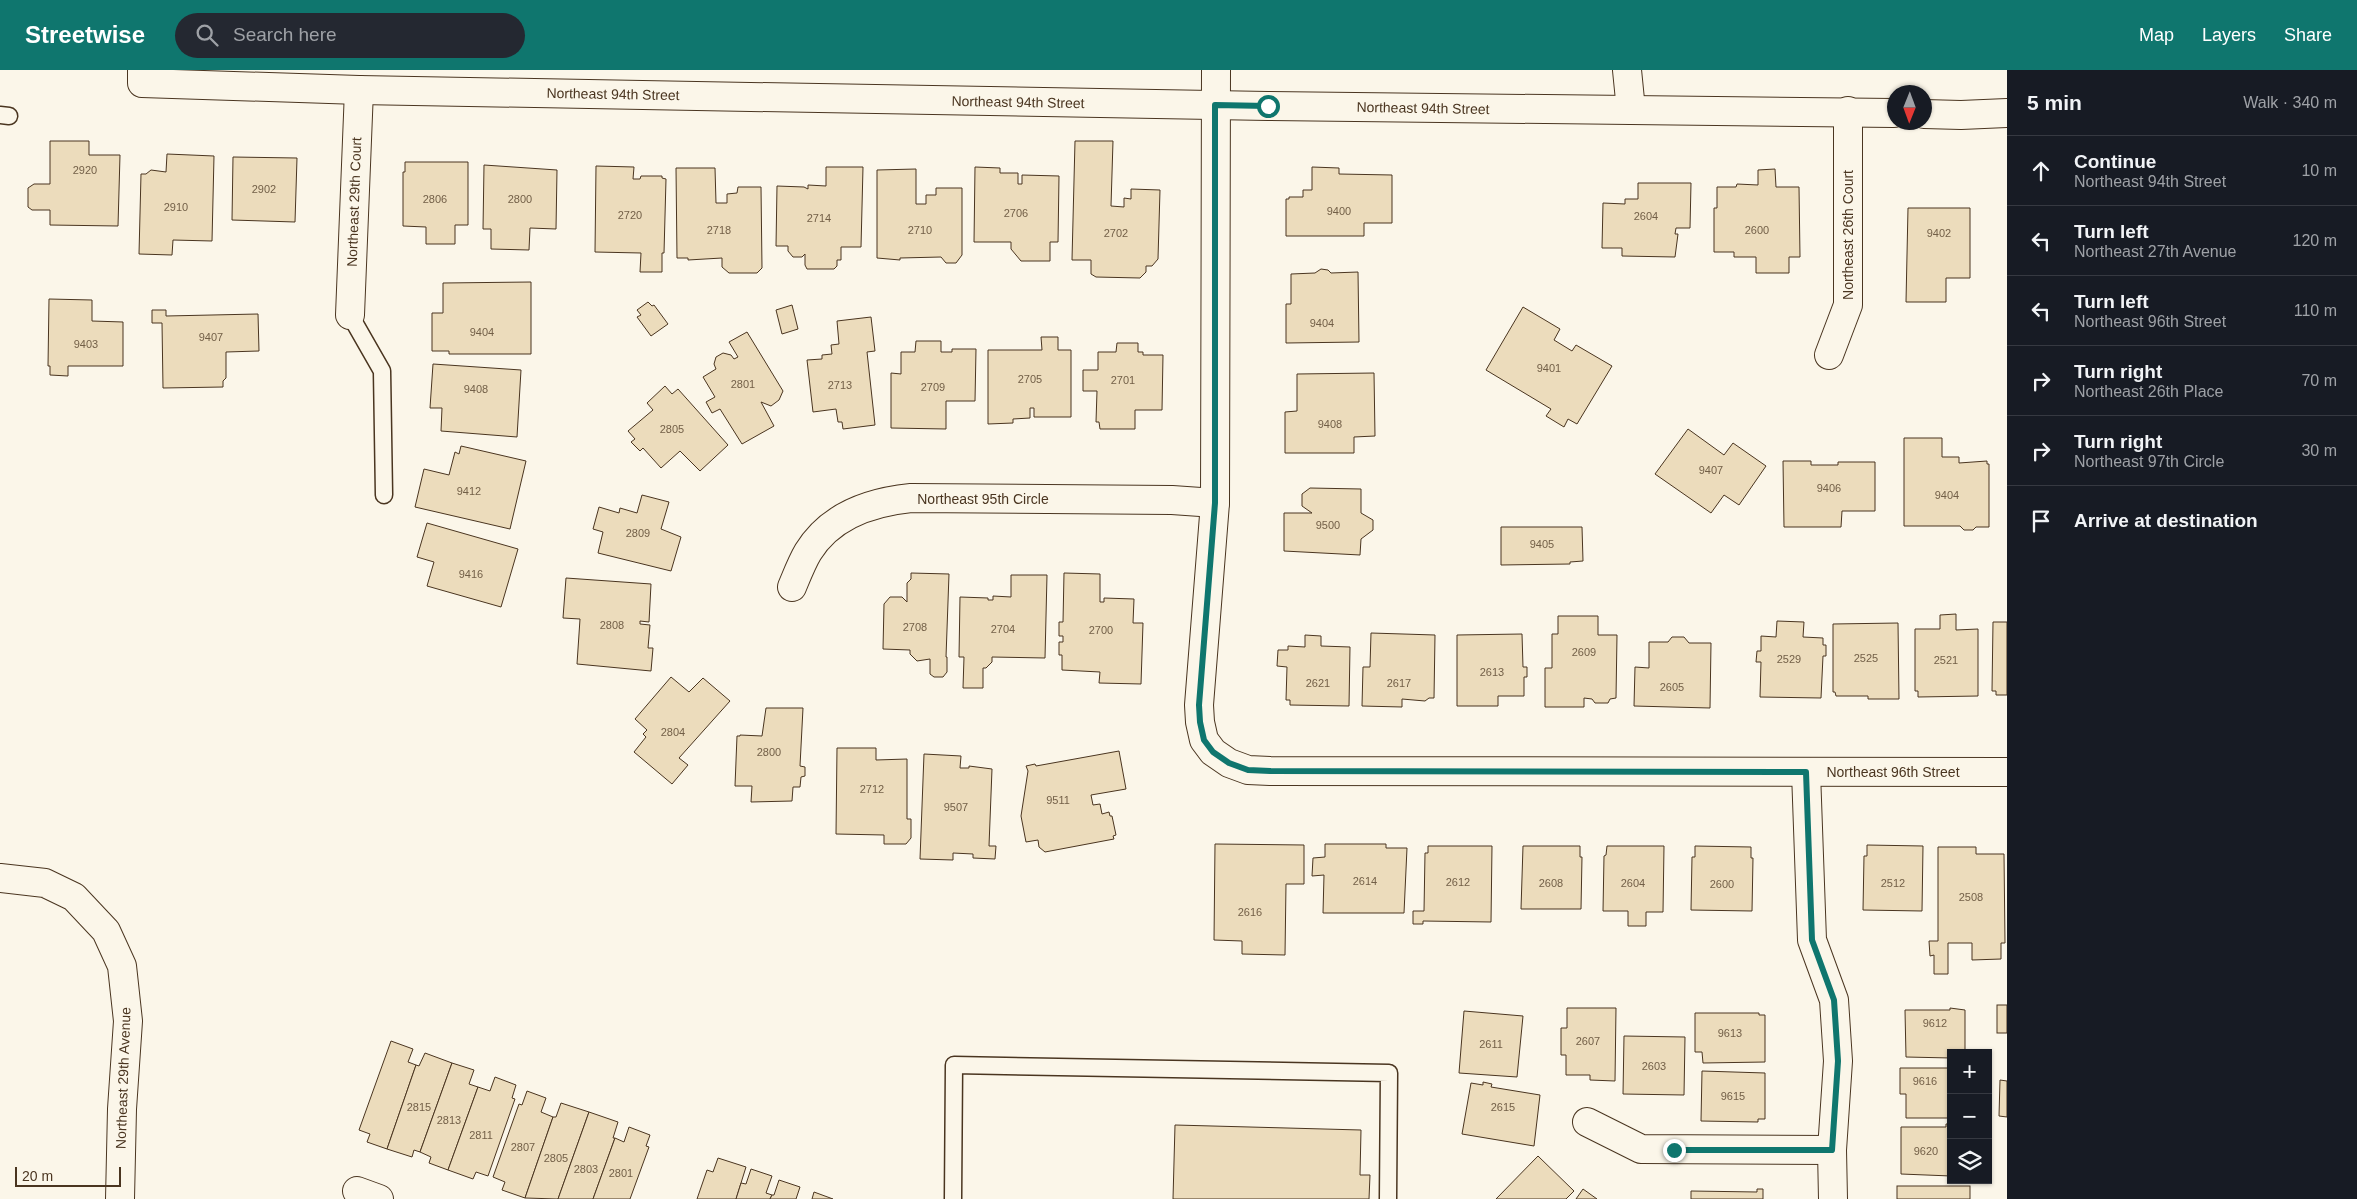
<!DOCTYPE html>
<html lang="en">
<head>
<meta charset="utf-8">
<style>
	body { margin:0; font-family:Arial,sans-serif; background:#242831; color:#f1f3f6 }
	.controls { position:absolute; right:15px; bottom:15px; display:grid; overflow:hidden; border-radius:0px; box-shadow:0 1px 4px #0004 }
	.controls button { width:45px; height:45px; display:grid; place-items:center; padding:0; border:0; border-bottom:1px solid #363941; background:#171b24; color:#f1f3f6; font:25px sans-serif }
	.compass { position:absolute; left:1887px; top:15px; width:45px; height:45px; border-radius:50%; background:#171b24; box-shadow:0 1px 4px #0004; rotate:181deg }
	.scale { position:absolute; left:15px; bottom:12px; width:106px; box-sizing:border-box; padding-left:5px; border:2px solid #4a3520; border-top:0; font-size:14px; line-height:18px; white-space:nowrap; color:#4a3520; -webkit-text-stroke:4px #fbf6e9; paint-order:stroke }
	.stop { position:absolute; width:15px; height:15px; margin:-11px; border:4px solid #0f766e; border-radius:50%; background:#fff }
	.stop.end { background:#0f766e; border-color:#fff; box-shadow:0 1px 5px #0008 }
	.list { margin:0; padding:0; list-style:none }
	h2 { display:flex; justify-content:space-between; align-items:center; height:65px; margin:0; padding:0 20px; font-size:21px }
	h2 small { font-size:16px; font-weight:400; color:#9ea1a6 }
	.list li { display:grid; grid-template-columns:32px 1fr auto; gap:15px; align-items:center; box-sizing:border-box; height:70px; padding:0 20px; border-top:1px solid #363941 }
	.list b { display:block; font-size:19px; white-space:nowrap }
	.list p { margin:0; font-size:16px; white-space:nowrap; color:#9ea1a6 }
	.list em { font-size:16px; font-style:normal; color:#9ea1a6 }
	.icon { flex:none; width:28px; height:28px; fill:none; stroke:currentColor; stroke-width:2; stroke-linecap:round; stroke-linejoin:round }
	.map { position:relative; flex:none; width:2007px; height:1129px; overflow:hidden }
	header { display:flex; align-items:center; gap:30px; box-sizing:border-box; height:70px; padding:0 25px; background:#0f766e; color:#fff }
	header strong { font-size:24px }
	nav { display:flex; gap:28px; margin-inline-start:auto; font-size:18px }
	.search { width:350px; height:45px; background:#242831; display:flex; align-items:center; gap:12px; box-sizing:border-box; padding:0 18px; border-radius:28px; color:#9ea1a6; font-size:19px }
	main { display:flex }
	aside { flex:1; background:#171b24 }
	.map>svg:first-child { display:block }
	.building { fill:#ecdcbc; stroke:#4a3520 }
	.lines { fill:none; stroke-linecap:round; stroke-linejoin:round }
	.service-casing { stroke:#4a3520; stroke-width:19 }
	.minor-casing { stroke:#4a3520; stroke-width:30 }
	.service { stroke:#fbf6e9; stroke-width:16 }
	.minor { stroke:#fbf6e9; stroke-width:28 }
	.route { stroke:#0f766e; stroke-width:6 }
	.labels { text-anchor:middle; stroke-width:4; stroke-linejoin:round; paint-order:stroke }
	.number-label { font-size:11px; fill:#725f47 }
	.street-label { font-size:14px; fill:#4a3520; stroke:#fbf6e9 }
</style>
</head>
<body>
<header>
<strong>Streetwise</strong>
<div class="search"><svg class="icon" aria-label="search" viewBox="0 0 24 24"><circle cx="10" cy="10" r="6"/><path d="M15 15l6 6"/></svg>Search here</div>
<nav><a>Map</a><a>Layers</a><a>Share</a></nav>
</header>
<main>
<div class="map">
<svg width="2007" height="1129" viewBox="0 0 2007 1129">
	<rect width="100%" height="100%" fill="#fbf6e9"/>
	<g class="building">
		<polygon points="50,71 89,71 89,85 120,85 118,156 50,155 50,140 32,140 28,137 28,118 34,114 50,114"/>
		<polygon points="1075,71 1113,71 1111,136 1124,137 1124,128 1131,129 1131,119 1160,120 1158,189 1152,196 1146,196 1146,202 1140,208 1096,207 1091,204 1091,190 1072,190"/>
		<polygon points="167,84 214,86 212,171 173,170 172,185 139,184 141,104 146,104 151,100 166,102"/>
		<polygon points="233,87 297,88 295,152 232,150"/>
		<polygon points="405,92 468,92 468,155 455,155 455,174 426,174 426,157 403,156 403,102 405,102"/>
		<polygon points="484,95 557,100 556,159 530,158 529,180 491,179 491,159 483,159"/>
		<polygon points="596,96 634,97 633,109 640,109 641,106 662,106 662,108 666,109 664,183 662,183 662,202 640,202 641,183 595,182"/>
		<polygon points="826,97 863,97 861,177 841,177 841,190 837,190 837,196 834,199 807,199 805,195 805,184 802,187 793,187 788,181 788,176 776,176 777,116 804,117 808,119 808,115 826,116"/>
		<polygon points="975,97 1000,98 1000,103 1018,103 1018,114 1022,114 1022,105 1059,106 1058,172 1050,172 1050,191 1021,191 1011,179 1011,172 974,172"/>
		<polygon points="1312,97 1339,98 1339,104 1392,105 1392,153 1364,153 1364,166 1286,166 1286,129 1289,129 1289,127 1303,127 1303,120 1312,120"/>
		<polygon points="676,98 715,98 716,133 727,133 727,124 737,123 738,117 761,117 762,198 757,203 729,203 722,197 722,188 688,190 688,188 677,188"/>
		<polygon points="916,99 916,134 926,134 926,125 936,125 936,118 962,118 962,185 956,193 946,193 941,187 900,188 900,190 877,188 877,100"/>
		<polygon points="1775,99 1776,117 1799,117 1800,187 1789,187 1789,203 1756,203 1756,187 1734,187 1734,182 1714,182 1714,138 1717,138 1717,117 1736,117 1737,114 1758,115 1758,100"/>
		<polygon points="1638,113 1691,113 1690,158 1676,158 1675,164 1678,164 1675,187 1622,186 1622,178 1602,178 1603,133 1625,134 1625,129 1638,129"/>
		<polygon points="1908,138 1970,138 1970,208 1946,208 1946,232 1906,232"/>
		<polygon points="1321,199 1328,200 1331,203 1358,202 1359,272 1286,273 1286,234 1291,234 1291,204 1315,203"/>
		<polygon points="531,212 531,284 449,284 449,281 432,281 432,243 443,243 443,213"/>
		<polygon points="49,229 92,230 92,251 123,252 123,296 68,296 68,306 50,305 50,296 48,296"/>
		<polygon points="648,232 652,236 654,235 668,254 651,266 637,247 641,245 637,240"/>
		<polygon points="792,235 798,259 782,264 776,240"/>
		<polygon points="1523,237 1560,259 1554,270 1572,281 1576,275 1612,296 1577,354 1568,349 1564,357 1546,346 1551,339 1486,300"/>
		<polygon points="152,240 166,240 166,246 258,244 259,281 226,282 226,308 223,311 223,317 163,318 162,253 152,253"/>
		<polygon points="871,247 875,281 867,282 875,355 843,359 842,352 838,352 836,339 813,342 807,290 822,289 822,285 832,284 831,275 839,274 837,251"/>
		<polygon points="747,262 783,321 779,330 771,336 761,332 774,356 742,374 720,339 712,343 706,332 715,327 703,307 716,299 714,294 716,287 723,283 731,285 734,289 738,287 729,272"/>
		<polygon points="1041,267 1058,267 1058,280 1071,280 1071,347 1034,347 1034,338 1030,338 1030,348 1013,349 1013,353 988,354 988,280 1042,280"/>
		<polygon points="916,271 941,271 941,282 952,282 952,279 976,279 975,331 946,331 946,359 891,358 891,303 901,304 901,282 915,282"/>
		<polygon points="1117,273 1138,273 1138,282 1143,282 1143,285 1163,285 1162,340 1135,340 1135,359 1100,359 1099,352 1096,352 1097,321 1083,321 1083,300 1098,300 1098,282 1116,282"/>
		<polygon points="433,294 521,300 517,367 441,361 442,338 430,338"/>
		<polygon points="1374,303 1375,366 1354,367 1354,383 1285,383 1285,342 1297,341 1297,304"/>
		<polygon points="665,316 672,324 678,319 728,375 700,401 680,381 661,398 643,378 640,381 631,372 635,369 628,361 653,340 647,333"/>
		<polygon points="1688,359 1724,385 1733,373 1766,396 1739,435 1724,425 1711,443 1655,404"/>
		<polygon points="1904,368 1942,368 1942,387 1959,387 1959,393 1987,391 1987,394 1989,394 1989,457 1976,457 1973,460 1964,460 1960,456 1904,456"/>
		<polygon points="461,376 526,391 510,459 415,437 424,399 449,405 455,382 459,384"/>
		<polygon points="1783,391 1811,391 1811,395 1838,395 1838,392 1875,392 1875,441 1842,441 1841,457 1784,457"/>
		<polygon points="1310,418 1361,419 1361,443 1373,450 1373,460 1361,469 1360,485 1284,481 1284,443 1312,443 1302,436 1302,424"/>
		<polygon points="642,425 669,432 661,459 681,467 671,501 598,483 603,462 593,459 599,437 619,443 620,438 637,443"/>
		<polygon points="427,453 518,479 501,537 427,516 434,492 417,487"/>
		<polygon points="1501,457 1582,457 1583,491 1570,492 1570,494 1501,495"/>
		<polygon points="911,503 949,504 946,587 947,587 947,602 943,607 934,607 930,604 930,589 917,591 910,584 910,580 883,579 884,534 890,527 902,527 907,532 907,513 911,509"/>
		<polygon points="1064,503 1100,504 1100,532 1104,532 1104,528 1134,529 1133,553 1143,553 1141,614 1099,613 1100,602 1062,600 1062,585 1059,585 1059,572 1063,572 1063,566 1059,566 1059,552 1063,552"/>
		<polygon points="1011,505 1047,505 1045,588 992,587 992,592 986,598 983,598 983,618 963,618 964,587 959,587 960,527 988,528 988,530 993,530 993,526 1011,527"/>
		<polygon points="566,508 651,514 649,552 640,551 640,554 650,555 648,578 653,578 651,601 577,594 580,549 563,548"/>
		<polygon points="1956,544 1956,560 1978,559 1978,626 1918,627 1918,621 1915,621 1915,559 1940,559 1940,545"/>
		<polygon points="1558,546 1598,546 1598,565 1617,565 1616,628 1610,629 1608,633 1595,633 1592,629 1584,628 1584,637 1545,637 1545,598 1552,598 1552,564 1558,564"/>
		<polygon points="1777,551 1804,552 1803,567 1823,568 1823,575 1826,575 1826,586 1823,586 1821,628 1760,627 1761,592 1756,592 1757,581 1761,581 1761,566 1776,567"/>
		<polygon points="1993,552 2007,552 2007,625 1996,625 1996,621 1992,621"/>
		<polygon points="1898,553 1899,629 1868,629 1868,626 1836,626 1835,622 1833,622 1833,554"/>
		<polygon points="1371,563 1435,565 1434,628 1429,628 1425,631 1402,629 1402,637 1362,636 1363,597 1370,597"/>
		<polygon points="1522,564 1523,597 1527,597 1527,607 1524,607 1524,626 1498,626 1498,636 1457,636 1457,565"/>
		<polygon points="1305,565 1321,566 1321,576 1350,577 1349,636 1290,635 1290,630 1286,630 1287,597 1277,596 1278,580 1288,580 1288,576 1305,577"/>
		<polygon points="1672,567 1684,567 1689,573 1711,573 1710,638 1634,636 1635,597 1649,598 1649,572 1668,572"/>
		<polygon points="671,607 689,622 703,608 730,631 679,688 688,695 672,714 634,682 646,667 643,664 647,660 635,649"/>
		<polygon points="766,638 803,638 800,696 805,697 805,706 801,707 800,717 793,717 792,731 751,732 752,716 735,716 737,666 740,666 740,665 762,666"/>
		<polygon points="837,678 876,678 876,690 907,689 907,749 911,749 911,768 906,774 884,774 884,765 836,764"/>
		<polygon points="1119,681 1126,719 1091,725 1093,735 1100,734 1102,744 1109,742 1110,746 1112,746 1116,765 1113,766 1114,769 1045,782 1039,777 1038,770 1026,772 1021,746 1028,701 1026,696 1035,694 1036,696"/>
		<polygon points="924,684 961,686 960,698 969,698 969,696 992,699 989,776 996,776 995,789 973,788 973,784 953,783 953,790 920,789"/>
		<polygon points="1215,774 1304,775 1304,814 1286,814 1285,885 1242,884 1242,871 1214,870"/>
		<polygon points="1325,774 1386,774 1386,778 1407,778 1404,843 1323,843 1324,805 1312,806 1313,788 1325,787"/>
		<polygon points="1867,775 1923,776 1922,841 1863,840 1864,786 1867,786"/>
		<polygon points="1428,776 1492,776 1491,852 1423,851 1423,854 1413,854 1413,841 1424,841 1425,783 1428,783"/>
		<polygon points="1523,776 1580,776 1580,787 1582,787 1581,839 1521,839"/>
		<polygon points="1607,776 1664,776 1663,842 1646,842 1646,856 1628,856 1628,841 1603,841 1604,786 1606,785"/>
		<polygon points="1695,776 1751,777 1751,788 1753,788 1752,841 1691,840 1692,787 1695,787"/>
		<polygon points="1938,777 1976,777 1976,784 2004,784 2005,873 2001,873 2001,889 1972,890 1972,873 1948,873 1948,904 1934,904 1934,885 1930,886 1929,871 1938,871"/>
		<rect x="1997" y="935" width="10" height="28"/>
		<polygon points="1567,938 1616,938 1615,1011 1590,1010 1590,1005 1566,1005 1566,985 1561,985 1561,958 1567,958"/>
		<polygon points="1950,938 1965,940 1965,983 1951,983 1951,988 1906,987 1905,940 1950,940"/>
		<polygon points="1464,941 1523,946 1517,1007 1459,1003"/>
		<polygon points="1695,943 1759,943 1759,945 1765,945 1765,992 1703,993 1702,982 1695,982"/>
		<polygon points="1624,966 1685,967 1684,1025 1623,1024"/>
		<polygon points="391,971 413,979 408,992 416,995 387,1079 367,1072 370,1064 359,1060"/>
		<polygon points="425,983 452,993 420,1082 414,1080 412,1087 387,1079 416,995 419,996"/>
		<polygon points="452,993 474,1000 469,1014 478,1017 448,1100 429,1093 431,1087 420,1082"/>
		<polygon points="1900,998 1951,998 1951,1048 1906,1048 1906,1024 1900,1024"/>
		<polygon points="1702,1001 1765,1003 1765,1049 1758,1049 1758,1052 1701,1051"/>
		<polygon points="495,1007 516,1015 512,1028 515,1029 488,1106 476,1102 473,1109 448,1100 478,1017 490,1021"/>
		<polygon points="2000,1010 2007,1011 2007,1047 1999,1046"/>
		<polygon points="1483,1012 1492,1014 1491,1017 1540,1025 1534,1076 1462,1064 1471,1013 1483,1015"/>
		<polygon points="527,1021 546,1028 541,1042 553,1047 525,1128 502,1120 505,1112 493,1107 519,1034 522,1035"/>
		<polygon points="561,1033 589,1042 558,1129 525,1128 553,1047 556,1047"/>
		<polygon points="589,1042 618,1052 613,1068 615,1068 593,1129 558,1129"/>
		<polygon points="1946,1054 1951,1054 1951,1106 1901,1104 1901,1057 1946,1057"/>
		<polygon points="1175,1055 1361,1060 1360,1105 1370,1105 1369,1129 1173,1129"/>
		<polygon points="629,1057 650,1065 646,1076 649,1077 630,1129 593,1129 615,1068 624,1072"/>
		<polygon points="1538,1086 1574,1121 1566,1129 1496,1129"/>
		<polygon points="718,1088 746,1097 736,1129 697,1129 707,1100 713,1102"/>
		<polygon points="751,1099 772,1106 766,1123 772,1125 770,1129 736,1129 741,1113 746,1114"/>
		<polygon points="779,1110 800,1117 796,1129 770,1129 772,1125 774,1125"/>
		<rect x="1897" y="1116" width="73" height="13"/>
		<polygon points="1583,1119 1597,1129 1576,1129"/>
		<polygon points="1757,1119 1763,1119 1763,1129 1691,1129 1691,1121 1757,1122"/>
		<polygon points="814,1122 833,1129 812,1129"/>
	</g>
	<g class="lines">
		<defs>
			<g id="service">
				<polyline points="0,45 9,46"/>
				<polyline points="350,245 382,301 384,425"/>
				<polyline points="953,1129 954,995 1389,1003 1388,1129"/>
			</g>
			<g id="minor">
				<polyline points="142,0 142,13 359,20 1268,36 1894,43"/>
				<polyline points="1216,0 1215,433 1199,635 1200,652 1204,670 1213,682 1229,693 1248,700 1270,701 2007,702"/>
				<polyline points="1627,0 1631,40"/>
				<polyline points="1924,44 1961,45 2007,43"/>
				<polyline points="350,245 359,20"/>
				<polyline points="1829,285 1848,235 1848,41"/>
				<path d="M792 517C797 505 802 492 808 482 830 446 871 432 911 428L1172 430 1215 433"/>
				<polyline points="1806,702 1812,870 1834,930 1838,991 1832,1080 1833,1129"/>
				<polyline points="0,808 45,813 74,827 106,861 122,896 128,951 122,1039 120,1129"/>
				<polyline points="1587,1052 1641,1079 1832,1080"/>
				<polyline points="357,1121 379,1129"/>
			</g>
		</defs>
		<use href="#service" class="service-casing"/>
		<use href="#minor" class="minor-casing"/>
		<use href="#service" class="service"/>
		<use href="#minor" class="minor"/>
	</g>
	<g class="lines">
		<polyline class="route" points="1268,36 1215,35 1215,433 1199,635 1200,652 1204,670 1213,682 1229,693 1248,700 1270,701 1806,702 1812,870 1834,930 1838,991 1832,1080 1674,1080"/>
	</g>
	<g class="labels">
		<g class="number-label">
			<text x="85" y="104">2920</text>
			<text x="264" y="123">2902</text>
			<text x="435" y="133">2806</text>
			<text x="520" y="133">2800</text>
			<text x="176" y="141">2910</text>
			<text x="1339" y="145">9400</text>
			<text x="1016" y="147">2706</text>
			<text x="630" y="149">2720</text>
			<text x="1646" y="150">2604</text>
			<text x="819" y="152">2714</text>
			<text x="719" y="164">2718</text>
			<text x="920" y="164">2710</text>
			<text x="1757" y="164">2600</text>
			<text x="1116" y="167">2702</text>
			<text x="1939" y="167">9402</text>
			<text x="1322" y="257">9404</text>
			<text x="482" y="266">9404</text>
			<text x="211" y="271">9407</text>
			<text x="86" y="278">9403</text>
			<text x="1549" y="302">9401</text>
			<text x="1030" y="313">2705</text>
			<text x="1123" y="314">2701</text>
			<text x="743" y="318">2801</text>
			<text x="840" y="319">2713</text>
			<text x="933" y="321">2709</text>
			<text x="476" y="323">9408</text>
			<text x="1330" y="358">9408</text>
			<text x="672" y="363">2805</text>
			<text x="1711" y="404">9407</text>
			<text x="1829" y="422">9406</text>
			<text x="469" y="425">9412</text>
			<text x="1947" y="429">9404</text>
			<text x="1328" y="459">9500</text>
			<text x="638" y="467">2809</text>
			<text x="1542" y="478">9405</text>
			<text x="471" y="508">9416</text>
			<text x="612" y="559">2808</text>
			<text x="915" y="561">2708</text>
			<text x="1003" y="563">2704</text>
			<text x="1101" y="564">2700</text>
			<text x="1584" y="586">2609</text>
			<text x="1866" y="592">2525</text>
			<text x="1789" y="593">2529</text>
			<text x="1946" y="594">2521</text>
			<text x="1492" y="606">2613</text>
			<text x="1318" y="617">2621</text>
			<text x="1399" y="617">2617</text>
			<text x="1672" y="621">2605</text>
			<text x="673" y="666">2804</text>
			<text x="769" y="686">2800</text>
			<text x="872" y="723">2712</text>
			<text x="1058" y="734">9511</text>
			<text x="956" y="741">9507</text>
			<text x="1365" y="815">2614</text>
			<text x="1458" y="816">2612</text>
			<text x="1551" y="817">2608</text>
			<text x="1633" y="817">2604</text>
			<text x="1893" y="817">2512</text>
			<text x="1722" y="818">2600</text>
			<text x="1971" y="831">2508</text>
			<text x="1250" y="846">2616</text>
			<text x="1935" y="957">9612</text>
			<text x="1730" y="967">9613</text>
			<text x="1588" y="975">2607</text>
			<text x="1491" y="978">2611</text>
			<text x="1654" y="1000">2603</text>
			<text x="1925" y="1015">9616</text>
			<text x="1733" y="1030">9615</text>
			<text x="419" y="1041">2815</text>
			<text x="1503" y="1041">2615</text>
			<text x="449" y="1054">2813</text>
			<text x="481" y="1069">2811</text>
			<text x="523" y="1081">2807</text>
			<text x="1926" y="1085">9620</text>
			<text x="556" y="1092">2805</text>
			<text x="586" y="1103">2803</text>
			<text x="621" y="1107">2801</text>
		</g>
		<g class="street-label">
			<text transform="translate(613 24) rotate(1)" y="5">Northeast 94th Street</text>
			<text transform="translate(1018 32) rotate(1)" y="5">Northeast 94th Street</text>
			<text transform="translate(1423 38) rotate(1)" y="5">Northeast 94th Street</text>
			<text transform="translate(354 132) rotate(-88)" y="5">Northeast 29th Court</text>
			<text transform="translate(1848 165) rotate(-90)" y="5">Northeast 26th Court</text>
			<text x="983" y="434">Northeast 95th Circle</text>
			<text x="1893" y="707">Northeast 96th Street</text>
			<text transform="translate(123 1008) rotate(-88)" y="5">Northeast 29th Avenue</text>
		</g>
	</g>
</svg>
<div class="controls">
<button>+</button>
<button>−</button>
<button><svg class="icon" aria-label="layers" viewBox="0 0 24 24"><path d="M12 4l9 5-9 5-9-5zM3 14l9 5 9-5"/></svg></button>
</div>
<svg class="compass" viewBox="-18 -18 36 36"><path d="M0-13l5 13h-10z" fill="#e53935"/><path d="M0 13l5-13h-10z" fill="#9ea1a6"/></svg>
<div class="scale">20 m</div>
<div class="stop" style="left:1268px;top:36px"></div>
<div class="stop end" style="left:1674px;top:1080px"></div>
</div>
<aside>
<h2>5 min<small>Walk · 340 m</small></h2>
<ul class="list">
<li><svg class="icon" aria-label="ahead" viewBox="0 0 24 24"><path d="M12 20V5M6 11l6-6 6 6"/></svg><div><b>Continue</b><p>Northeast 94th Street</p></div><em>10 m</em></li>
<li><svg class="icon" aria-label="left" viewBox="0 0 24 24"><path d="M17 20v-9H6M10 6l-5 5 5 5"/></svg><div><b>Turn left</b><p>Northeast 27th Avenue</p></div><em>120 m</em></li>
<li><svg class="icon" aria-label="left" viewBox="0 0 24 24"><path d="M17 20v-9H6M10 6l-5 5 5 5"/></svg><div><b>Turn left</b><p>Northeast 96th Street</p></div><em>110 m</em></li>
<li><svg class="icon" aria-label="right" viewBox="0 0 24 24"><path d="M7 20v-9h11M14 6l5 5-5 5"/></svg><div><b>Turn right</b><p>Northeast 26th Place</p></div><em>70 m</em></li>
<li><svg class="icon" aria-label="right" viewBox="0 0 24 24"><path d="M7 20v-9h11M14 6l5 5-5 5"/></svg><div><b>Turn right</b><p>Northeast 97th Circle</p></div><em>30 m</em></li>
<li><svg class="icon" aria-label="arrive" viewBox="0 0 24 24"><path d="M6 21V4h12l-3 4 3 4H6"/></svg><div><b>Arrive at destination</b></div></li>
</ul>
</aside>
</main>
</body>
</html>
